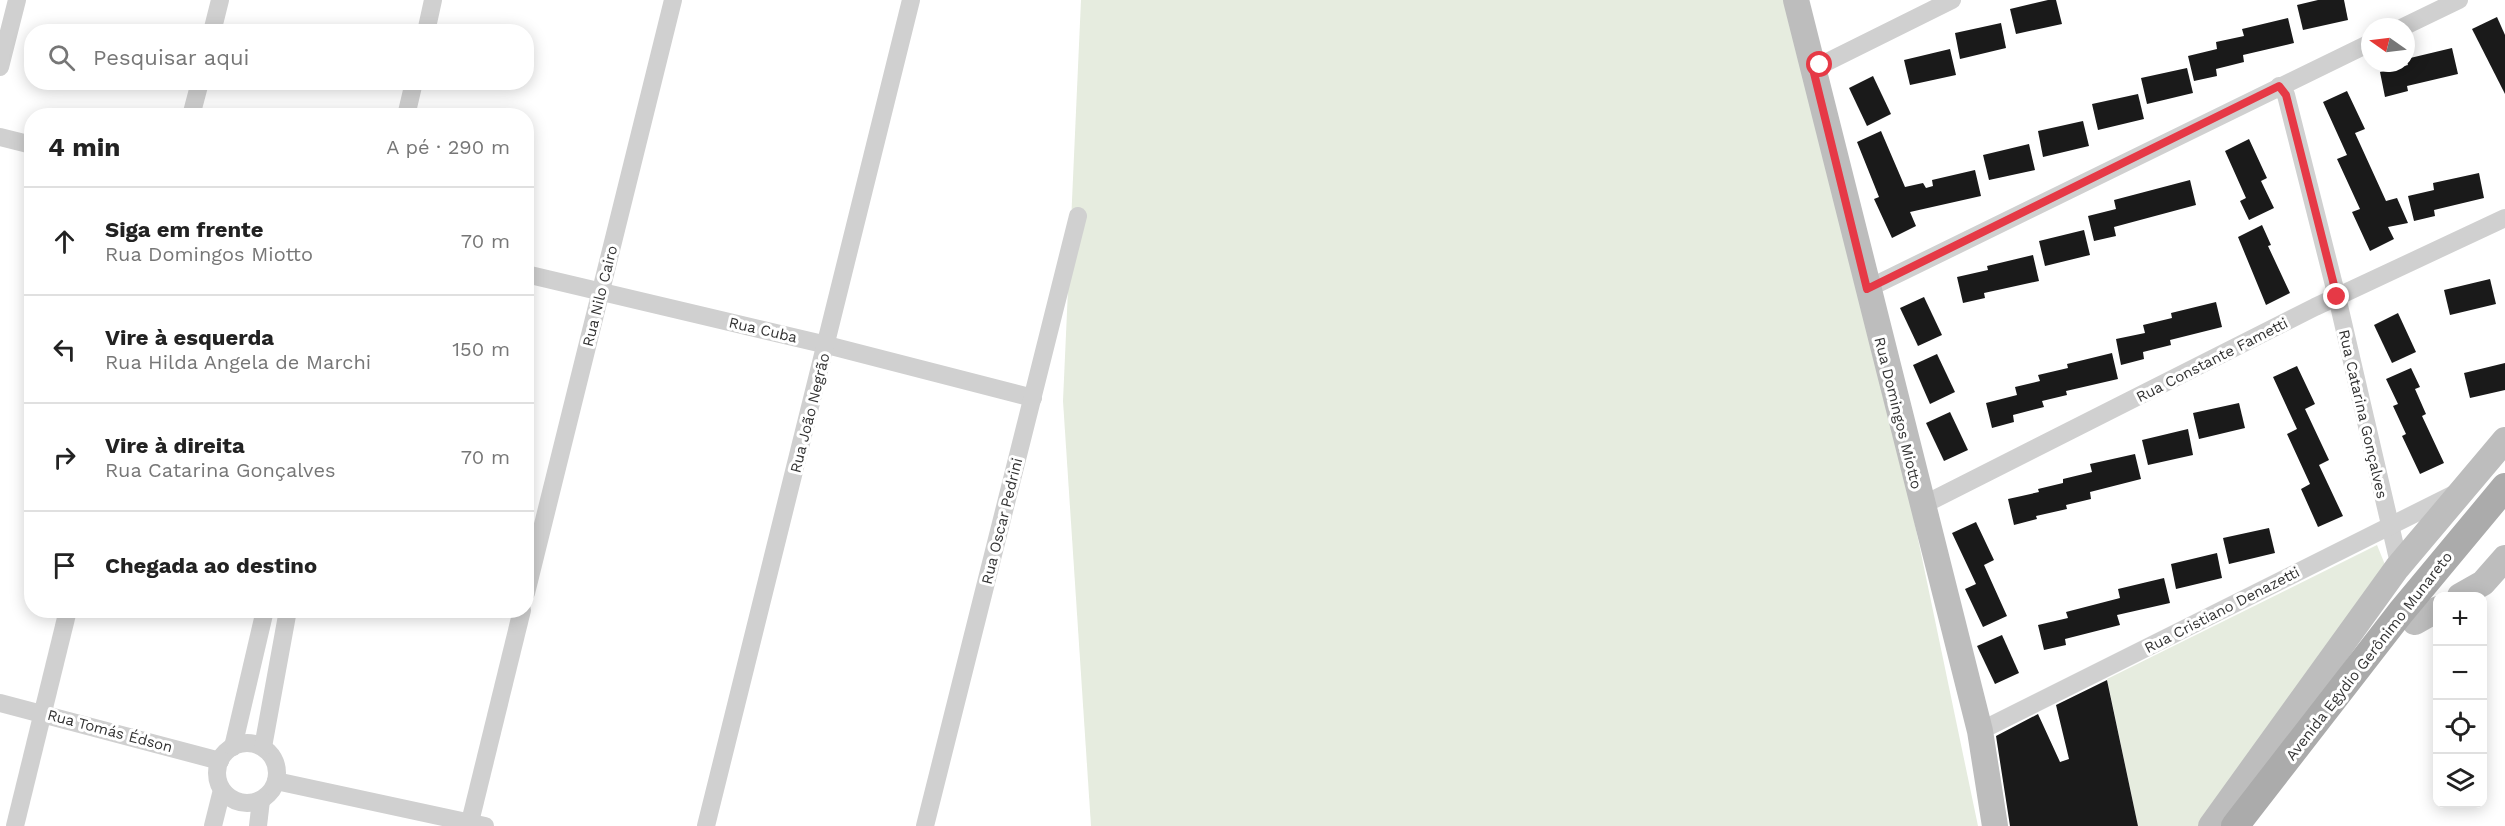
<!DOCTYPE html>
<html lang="pt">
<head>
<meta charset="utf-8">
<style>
	body { margin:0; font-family:"Work Sans",sans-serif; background:#f2f2f2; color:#222 }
	.controls { position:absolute; right:18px; bottom:18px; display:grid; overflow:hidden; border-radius:12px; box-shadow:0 3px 15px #0003 }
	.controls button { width:54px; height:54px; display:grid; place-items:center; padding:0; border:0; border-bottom:2px solid #e0e0e0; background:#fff; color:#222; font:30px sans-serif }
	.compass { position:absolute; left:2361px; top:18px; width:54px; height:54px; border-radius:50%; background:#fff; box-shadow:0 3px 15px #0003; rotate:284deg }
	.stop { position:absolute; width:18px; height:18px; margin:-14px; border:4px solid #e63946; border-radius:50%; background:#fff }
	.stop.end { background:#e63946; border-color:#fff; box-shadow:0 2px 6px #0008 }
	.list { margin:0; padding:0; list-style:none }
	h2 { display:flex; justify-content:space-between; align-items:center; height:78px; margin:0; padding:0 24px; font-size:26px }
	h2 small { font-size:20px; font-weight:400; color:#767676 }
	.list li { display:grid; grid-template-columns:39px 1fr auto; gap:18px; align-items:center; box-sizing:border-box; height:108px; padding:0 24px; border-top:2px solid #e0e0e0 }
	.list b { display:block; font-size:22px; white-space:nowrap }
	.list p { margin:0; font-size:20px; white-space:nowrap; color:#767676 }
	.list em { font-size:20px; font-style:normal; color:#767676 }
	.icon { flex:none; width:33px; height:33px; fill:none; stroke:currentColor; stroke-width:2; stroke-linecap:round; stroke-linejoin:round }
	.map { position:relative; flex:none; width:2505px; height:826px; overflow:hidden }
	.search { position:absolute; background:#fff; box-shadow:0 3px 15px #0003; left:24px; top:24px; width:510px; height:66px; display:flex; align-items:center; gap:15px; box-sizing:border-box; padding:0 21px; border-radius:24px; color:#767676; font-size:22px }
	.panel { position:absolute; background:#fff; box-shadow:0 3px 15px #0003; left:24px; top:108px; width:510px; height:510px; border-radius:24px }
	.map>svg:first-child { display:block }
	.green { fill:#e6ecdf }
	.building { fill:#1a1a1a }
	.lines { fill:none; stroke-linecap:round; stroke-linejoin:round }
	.street { stroke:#d0d0d0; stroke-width:18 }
	.secondary { stroke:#bdbdbd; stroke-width:26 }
	.primary { stroke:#ababab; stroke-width:28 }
	.route { stroke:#e63946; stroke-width:8 }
	.labels { text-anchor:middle; stroke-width:6; stroke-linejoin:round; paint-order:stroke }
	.street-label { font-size:15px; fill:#333; stroke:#fff }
</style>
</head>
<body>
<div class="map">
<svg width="2505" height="826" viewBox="0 0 2505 826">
	<rect width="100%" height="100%" fill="#fff"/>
	<g class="green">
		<polygon points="1081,0 1795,0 1866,290 1978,826 1091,826 1063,401"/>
		<polygon points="2377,545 2388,572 2206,826 2138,826 2107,679"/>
	</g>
	<g class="building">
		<polygon points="2048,0 2056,0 2062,24 2016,34 2010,9"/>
		<polygon points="2318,0 2344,0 2348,20 2303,30 2297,5"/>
		<polygon points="2497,17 2505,35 2505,94 2472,29"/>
		<polygon points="2288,18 2294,43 2243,55 2244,62 2216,69 2217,76 2194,81 2188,56 2217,49 2216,42 2244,36 2242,29"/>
		<polygon points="2001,23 2006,48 1960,59 1955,33"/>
		<polygon points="2452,48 2458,74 2407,86 2408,91 2385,97 2380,72 2408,65 2406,59"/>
		<polygon points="1950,49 1956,75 1910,85 1904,60"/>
		<polygon points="2187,68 2193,93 2147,104 2141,78"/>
		<polygon points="1873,76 1891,114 1867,126 1849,88"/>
		<polygon points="2347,91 2365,129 2355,133 2386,201 2397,198 2408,223 2388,227 2394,239 2370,251 2352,212 2360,209 2337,159 2347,155 2323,102"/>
		<polygon points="2138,94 2144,119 2098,130 2092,104"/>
		<polygon points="2083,121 2089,146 2043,157 2038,131"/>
		<polygon points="1881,131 1905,187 1923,183 1926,188 1933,186 1932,180 1975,170 1981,196 1910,212 1916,226 1892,238 1874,199 1879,197 1857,142"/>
		<polygon points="2249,139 2267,178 2261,181 2274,208 2249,220 2240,201 2246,198 2225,151"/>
		<polygon points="2029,144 2035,170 1989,180 1983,155"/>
		<polygon points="2479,173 2484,198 2434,210 2435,216 2414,221 2408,196 2434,190 2433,183"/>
		<polygon points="2190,180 2196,205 2114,227 2116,236 2094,241 2088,216 2116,209 2114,200"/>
		<polygon points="2262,225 2271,245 2268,246 2290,293 2266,305 2238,237"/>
		<polygon points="2084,230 2090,255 2045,266 2039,241"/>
		<polygon points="2033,255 2039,281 1984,293 1985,298 1963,303 1957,277 1988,270 1987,266"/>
		<polygon points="2490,279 2496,304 2450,315 2444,290"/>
		<polygon points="1924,297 1942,335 1918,346 1900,308"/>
		<polygon points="2216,302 2222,327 2170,340 2171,345 2143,352 2144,359 2121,365 2116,339 2145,333 2143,325 2172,318 2171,313"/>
		<polygon points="2398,313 2416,352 2392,363 2374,325"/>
		<polygon points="2112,353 2118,379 2066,391 2067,395 2042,401 2044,407 2013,415 2014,422 1992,428 1986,403 2017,395 2015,387 2040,381 2038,375 2068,368 2067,364"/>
		<polygon points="1937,354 1955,392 1930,404 1913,365"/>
		<polygon points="2505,363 2505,390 2470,398 2464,373"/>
		<polygon points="2297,366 2315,404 2305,409 2329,460 2319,465 2343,516 2318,527 2301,489 2310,484 2287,434 2297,429 2273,377"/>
		<polygon points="2411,368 2420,387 2415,389 2426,414 2422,416 2444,463 2420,474 2402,436 2406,434 2393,406 2398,404 2386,379"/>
		<polygon points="2239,403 2245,428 2199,439 2193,413"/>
		<polygon points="1950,412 1968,450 1944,461 1926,423"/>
		<polygon points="2188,429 2193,455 2148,465 2142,440"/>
		<polygon points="2135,454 2141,479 2090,492 2091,499 2066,505 2067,509 2036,516 2037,519 2014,525 2008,499 2039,492 2038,489 2063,483 2063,479 2092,472 2090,464"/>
		<polygon points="1976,522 1994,560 1984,565 2007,616 1983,627 1965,589 1976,584 1952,533"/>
		<polygon points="2269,528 2275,553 2229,564 2223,538"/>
		<polygon points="2217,553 2222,578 2176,589 2171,564"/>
		<polygon points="2164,578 2170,603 2117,615 2120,625 2065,639 2066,645 2044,650 2038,625 2068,618 2066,612 2120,598 2118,589"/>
		<polygon points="2002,635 2019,673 1995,684 1977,646"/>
		<polygon points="2107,680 2138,826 2010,826 1996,736 2038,714 2060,762 2069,759 2056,705"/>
	</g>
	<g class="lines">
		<g class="street">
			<polyline points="2403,27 2459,0"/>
			<polyline points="212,32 220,0"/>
			<polyline points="426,32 433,0"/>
			<polyline points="0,67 17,0"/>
			<polyline points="1813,69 1952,0"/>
			<polyline points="2279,86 2286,95 2337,297 2398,559 2397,568"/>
			<polyline points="191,116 200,82"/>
			<polyline points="406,116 414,82"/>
			<polyline points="0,137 32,145"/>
			<polyline points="526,274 827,345 1033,398"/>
			<polyline points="1867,289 2370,43"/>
			<polyline points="1921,506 2315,307 2505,218"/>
			<polyline points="526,593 673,0"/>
			<polyline points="0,703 220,761"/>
			<polyline points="1980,731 2456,493"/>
			<circle cx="247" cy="773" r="30"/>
			<polyline points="233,747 265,610"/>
			<polyline points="263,747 288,610"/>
			<polyline points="276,781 485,826"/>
			<polyline points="15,826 68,610"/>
			<polyline points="213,826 222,790"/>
			<polyline points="258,826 261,800"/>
			<polyline points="469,826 522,610"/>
			<polyline points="706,826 911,0"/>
			<polyline points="925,826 1078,216"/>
		</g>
		<g class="secondary">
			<polyline points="1796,0 1980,731 1995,826"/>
			<polyline points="2460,596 2483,583 2505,558"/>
			<polyline points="2415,622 2438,609"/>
			<polyline points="2211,826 2397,568 2505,440"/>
		</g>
		<polyline class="primary" points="2235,826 2401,612 2505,487"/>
	</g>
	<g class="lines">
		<polyline class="route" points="1820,65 1813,69 1867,289 2279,86 2286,95 2337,297"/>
	</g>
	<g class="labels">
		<g class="street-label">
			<text transform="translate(600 296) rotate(-76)" y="5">Rua Nilo Cairo</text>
			<text transform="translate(763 330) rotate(13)" y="5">Rua Cuba</text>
			<text transform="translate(2212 360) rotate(-27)" y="5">Rua Constante Fametti</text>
			<text transform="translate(810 413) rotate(-76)" y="5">Rua João Negrão</text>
			<text transform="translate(1898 413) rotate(76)" y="5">Rua Domingos Miotto</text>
			<text transform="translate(2363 414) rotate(77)" y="5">Rua Catarina Gonçalves</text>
			<text transform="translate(1002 521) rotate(-76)" y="5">Rua Oscar Pedrini</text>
			<text transform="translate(2222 610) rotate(-27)" y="5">Rua Cristiano Denazetti</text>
			<text transform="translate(2369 656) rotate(-52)" y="5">Avenida Egydio Gerônimo Munareto</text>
			<text transform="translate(110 731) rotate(15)" y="5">Rua Tomás Édson</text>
		</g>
	</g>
</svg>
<div class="controls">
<button>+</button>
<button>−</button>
<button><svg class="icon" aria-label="locate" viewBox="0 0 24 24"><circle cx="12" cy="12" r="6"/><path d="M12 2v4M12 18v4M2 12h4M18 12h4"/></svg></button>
<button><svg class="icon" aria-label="layers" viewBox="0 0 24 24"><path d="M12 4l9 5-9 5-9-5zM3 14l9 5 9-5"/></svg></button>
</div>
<svg class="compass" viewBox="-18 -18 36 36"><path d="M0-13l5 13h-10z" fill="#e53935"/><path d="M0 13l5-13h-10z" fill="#767676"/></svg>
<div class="stop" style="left:1820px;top:65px"></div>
<div class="stop end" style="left:2337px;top:297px"></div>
<div class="search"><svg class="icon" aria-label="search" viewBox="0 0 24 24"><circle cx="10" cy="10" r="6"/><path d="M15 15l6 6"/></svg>Pesquisar aqui</div>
<section class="panel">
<h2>4 min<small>A pé · 290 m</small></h2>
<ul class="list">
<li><svg class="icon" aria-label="ahead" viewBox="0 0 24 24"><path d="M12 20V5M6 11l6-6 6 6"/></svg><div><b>Siga em frente</b><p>Rua Domingos Miotto</p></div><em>70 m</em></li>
<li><svg class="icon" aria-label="left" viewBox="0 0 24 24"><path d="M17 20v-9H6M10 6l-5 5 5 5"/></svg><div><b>Vire à esquerda</b><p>Rua Hilda Angela de Marchi</p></div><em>150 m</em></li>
<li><svg class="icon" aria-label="right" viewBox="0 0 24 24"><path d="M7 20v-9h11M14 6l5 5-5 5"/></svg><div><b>Vire à direita</b><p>Rua Catarina Gonçalves</p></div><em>70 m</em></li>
<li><svg class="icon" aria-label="arrive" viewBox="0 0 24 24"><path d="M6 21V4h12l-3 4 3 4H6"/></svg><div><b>Chegada ao destino</b></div></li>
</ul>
</section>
</div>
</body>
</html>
